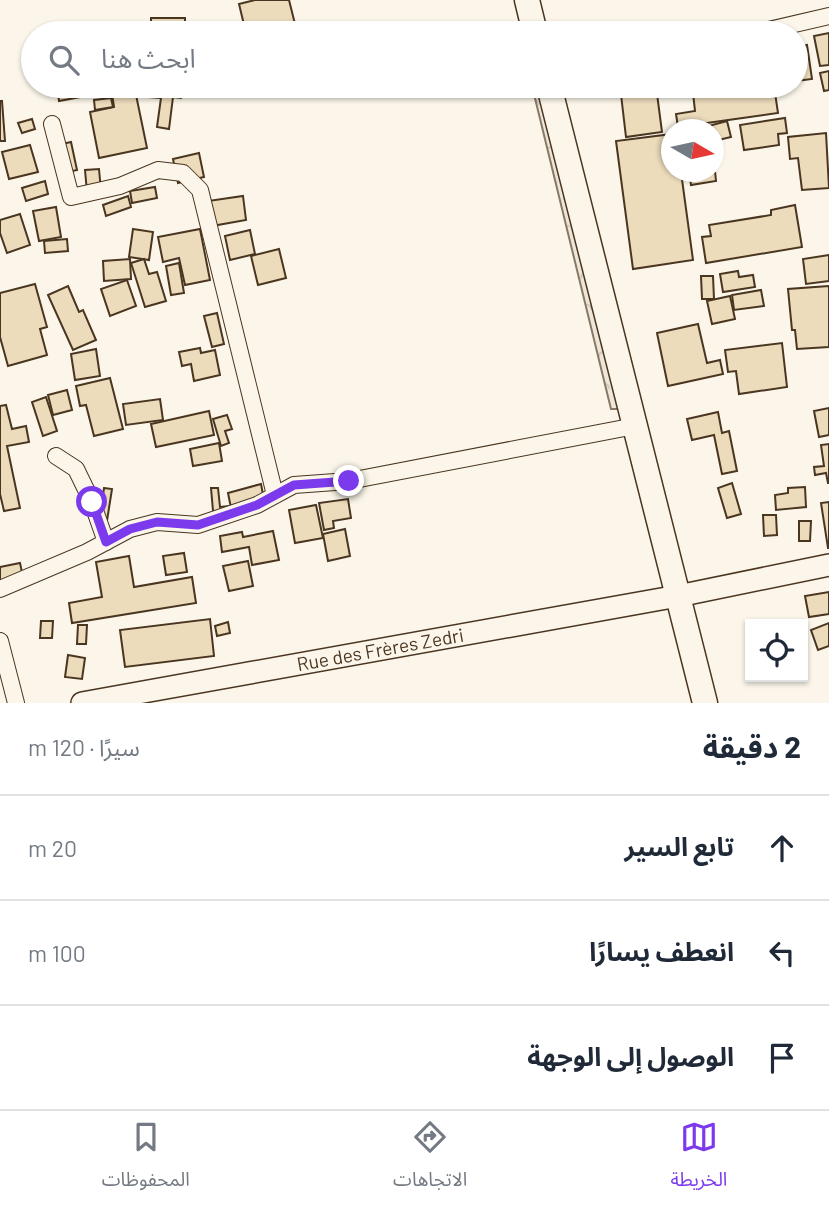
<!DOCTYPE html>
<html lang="ar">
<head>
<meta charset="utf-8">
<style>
	body { margin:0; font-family:Barlow,"Noto Sans Arabic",sans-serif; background:#f2f2f3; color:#1f2937; direction:rtl }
	.controls { position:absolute; right:21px; bottom:21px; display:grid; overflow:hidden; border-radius:0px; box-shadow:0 2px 5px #0004 }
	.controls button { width:63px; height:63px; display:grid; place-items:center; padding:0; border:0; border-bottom:2px solid #e0e1e3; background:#fff; color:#1f2937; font:35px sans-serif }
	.compass { position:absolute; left:661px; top:119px; width:63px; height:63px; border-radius:50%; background:#fff; box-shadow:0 2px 5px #0004; rotate:99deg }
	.stop { position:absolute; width:21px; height:21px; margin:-16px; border:5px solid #7c3aed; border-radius:50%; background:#fff }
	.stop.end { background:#7c3aed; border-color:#fff; box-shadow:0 2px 7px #0008 }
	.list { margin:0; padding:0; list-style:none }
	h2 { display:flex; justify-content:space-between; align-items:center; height:91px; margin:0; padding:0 28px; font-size:30px }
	h2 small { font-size:23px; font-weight:400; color:#747a83 }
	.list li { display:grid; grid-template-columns:46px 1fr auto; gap:21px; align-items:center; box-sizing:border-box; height:105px; padding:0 28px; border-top:2px solid #e0e1e3 }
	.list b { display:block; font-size:26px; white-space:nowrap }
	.list em { font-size:23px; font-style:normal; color:#747a83 }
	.icon { flex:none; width:38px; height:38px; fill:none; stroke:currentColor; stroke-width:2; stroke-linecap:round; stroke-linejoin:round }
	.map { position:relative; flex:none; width:829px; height:703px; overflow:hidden; direction:ltr }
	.search { position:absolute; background:#fff; box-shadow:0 2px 5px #0004; left:21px; right:21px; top:21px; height:77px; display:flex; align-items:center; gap:18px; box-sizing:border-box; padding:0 24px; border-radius:38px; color:#747a83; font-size:26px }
	.sheet { height:406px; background:#fff }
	nav { display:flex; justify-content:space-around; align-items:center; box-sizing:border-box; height:98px; border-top:2px solid #e0e1e3; background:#fff; font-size:19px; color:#747a83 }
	nav a { display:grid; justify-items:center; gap:4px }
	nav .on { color:#7c3aed }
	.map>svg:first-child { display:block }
	.forest { fill:url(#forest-crowns); stroke:#887966; stroke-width:2 }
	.building { fill:#ecdcbc; stroke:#4a3520; stroke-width:2 }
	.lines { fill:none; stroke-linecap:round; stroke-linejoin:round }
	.minor-casing { stroke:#4a3520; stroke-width:18 }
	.secondary-casing { stroke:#4a3520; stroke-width:24 }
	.primary-casing { stroke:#4a3520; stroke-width:27 }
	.minor { stroke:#fbf6e9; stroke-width:16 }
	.secondary { stroke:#fbf6e9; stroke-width:21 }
	.primary { stroke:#fbf6e9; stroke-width:24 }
	.route { stroke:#7c3aed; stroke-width:9 }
	.labels { text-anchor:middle; stroke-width:5; stroke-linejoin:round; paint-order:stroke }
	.street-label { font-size:19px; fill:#4a3520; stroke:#fbf6e9 }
</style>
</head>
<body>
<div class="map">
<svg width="829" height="703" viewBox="0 0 829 703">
	<defs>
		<pattern id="forest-crowns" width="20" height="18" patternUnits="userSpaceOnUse" patternTransform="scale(1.75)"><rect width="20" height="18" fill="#ede6d9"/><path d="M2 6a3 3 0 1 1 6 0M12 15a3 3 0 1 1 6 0" fill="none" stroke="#cdc6ba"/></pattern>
	</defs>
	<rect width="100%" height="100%" fill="#fbf6e9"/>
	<polygon class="forest" points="532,86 543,86 627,409 611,409"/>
	<g class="building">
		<polygon points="255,0 289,0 295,24 256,33 246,33 239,4"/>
		<rect x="151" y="18" width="34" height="15"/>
		<polygon points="829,33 829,65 820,66 814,36"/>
		<polygon points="807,45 812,79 796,81 796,47"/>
		<polygon points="829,71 829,90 824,91 820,73"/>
		<polygon points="57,86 84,86 86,96 59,101"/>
		<polygon points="151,86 183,86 181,98 173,97 169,129 157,127 161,98 149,97"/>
		<polygon points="620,86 656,86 662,132 626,137"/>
		<polygon points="672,86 774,86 778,113 678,127 676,114 695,111 693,93 673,96"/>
		<polygon points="135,90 147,148 99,158 90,112 114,107 112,94"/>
		<polygon points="111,98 113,107 95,110 94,100"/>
		<polygon points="0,101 2,101 5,141 0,141"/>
		<polygon points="785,118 787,133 778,134 779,145 744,150 740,125"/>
		<polygon points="32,119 35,129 22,133 18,123"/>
		<polygon points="727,121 731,137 714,141 714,130 705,130 705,127"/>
		<polygon points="826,133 829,188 802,190 798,158 790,159 788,137"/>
		<polygon points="672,134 672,172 681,172 693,260 633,269 616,141"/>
		<polygon points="71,142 77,170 59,174 53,146"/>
		<polygon points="30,145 38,172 9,179 2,152"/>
		<polygon points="199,153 204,177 178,183 173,159"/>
		<polygon points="714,161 716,181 691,185 689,172 714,172"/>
		<polygon points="99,169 101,191 87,192 85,170"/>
		<polygon points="45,181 48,194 26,201 22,188"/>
		<polygon points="155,187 157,198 132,203 130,191"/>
		<polygon points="128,196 131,207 106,216 103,205"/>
		<polygon points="243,196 246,220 212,226 208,201"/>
		<polygon points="795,205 802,247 706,263 702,237 711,236 709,225 771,215 771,210"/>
		<polygon points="56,207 61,237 39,241 33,211"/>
		<polygon points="20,214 30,245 7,253 0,233 0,220"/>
		<polygon points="133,229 153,232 149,260 129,257"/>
		<polygon points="200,229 210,280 185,285 179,258 163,262 158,237"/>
		<polygon points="250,230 255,254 230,260 225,236"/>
		<polygon points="67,239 68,251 45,253 44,241"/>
		<polygon points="279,249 286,278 258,285 251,256"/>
		<polygon points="829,255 829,281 806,284 803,259"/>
		<polygon points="130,259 131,279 104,281 103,261"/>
		<polygon points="144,259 149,274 157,272 166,301 145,307 131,263"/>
		<polygon points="179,263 184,293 171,295 166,266"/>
		<polygon points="738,271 739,277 753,275 755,287 723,292 720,274"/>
		<polygon points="701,276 713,276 714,299 702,299"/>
		<polygon points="127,280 136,306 110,316 101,289"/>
		<polygon points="35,284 47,327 40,329 47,355 8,366 0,337 0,293"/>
		<polygon points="68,286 79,312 83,310 96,340 73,350 48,295"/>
		<polygon points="829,286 829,347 797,349 795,330 792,330 788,289"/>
		<polygon points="761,290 764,306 734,310 732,295"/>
		<polygon points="730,296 735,319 712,324 707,301"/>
		<polygon points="217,313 224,344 212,347 204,316"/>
		<polygon points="698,324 707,363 720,360 723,374 668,386 657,333"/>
		<polygon points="782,343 787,387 739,394 736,371 728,372 725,350"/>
		<polygon points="200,348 201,353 215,350 220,375 194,381 191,364 182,366 179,352"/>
		<polygon points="96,349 100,376 75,380 71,354"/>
		<polygon points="110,378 123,429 94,436 86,405 80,406 76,386"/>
		<polygon points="67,390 72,410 53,415 48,395"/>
		<polygon points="46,397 57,431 43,436 32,402"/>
		<polygon points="160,399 163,420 126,425 123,404"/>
		<polygon points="6,405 12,429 26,426 29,442 7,446 20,508 4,511 0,494 0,406"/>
		<polygon points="829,408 829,435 819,437 814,411"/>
		<polygon points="209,411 214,435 156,447 151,424"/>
		<polygon points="718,412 722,433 729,431 737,471 722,474 714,435 692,440 687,419"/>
		<polygon points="227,415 232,429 225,431 229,443 221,446 213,419"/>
		<polygon points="219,443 222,461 193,466 190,449"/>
		<polygon points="829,444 829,483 828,483 826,473 815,475 814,467 824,466 821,445"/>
		<polygon points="732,483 741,514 727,518 718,488"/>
		<polygon points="261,484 265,505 232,513 228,493"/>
		<polygon points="805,487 806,507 776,510 775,495 788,493 788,488"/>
		<polygon points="104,488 112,489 106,527 99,503 102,503"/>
		<polygon points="211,488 218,488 220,507 229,506 230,520 214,522"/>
		<polygon points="348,499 351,518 333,521 334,528 324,530 319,503"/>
		<polygon points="829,502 829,548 828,548 821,503"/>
		<polygon points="316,505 323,538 295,543 289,510"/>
		<polygon points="763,515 776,515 777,535 764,536"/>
		<polygon points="799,521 811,521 810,541 799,541"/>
		<polygon points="345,529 350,556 328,561 323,534"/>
		<polygon points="273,531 279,560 252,565 249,547 222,552 220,536 242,532 243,537"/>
		<polygon points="184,553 187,572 166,575 163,556"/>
		<polygon points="129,556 134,587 192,577 196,603 72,623 69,603 102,597 96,562"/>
		<polygon points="248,561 253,586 229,591 223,566"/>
		<polygon points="20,563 23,577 0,582 0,567"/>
		<polygon points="829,592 829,614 809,617 805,596"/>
		<polygon points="210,619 214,656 125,667 120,630"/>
		<polygon points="41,621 53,621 52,638 40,638"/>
		<polygon points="228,622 230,633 217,636 215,626"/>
		<polygon points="829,623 829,646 818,650 811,630"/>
		<polygon points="78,625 87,625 86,644 77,644"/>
		<polygon points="68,655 85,658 82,679 65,677"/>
	</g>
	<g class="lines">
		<defs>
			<g id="minor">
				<polyline points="756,33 829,16"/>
				<polyline points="52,124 71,197 120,186 158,170 183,173 200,190 275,495"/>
				<polyline points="56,456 76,469 92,502 106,542"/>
				<polyline points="0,589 87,552 130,529 157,522 198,525 257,505 294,485 349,481 635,426"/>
				<polyline points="0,641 16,703"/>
			</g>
			<g id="secondary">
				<path id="s1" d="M82 703 678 596 829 565"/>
			</g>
			<g id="primary">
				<polyline points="527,0 535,33"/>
				<polyline points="549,86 705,703"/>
			</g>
		</defs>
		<use href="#minor" class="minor-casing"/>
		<use href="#secondary" class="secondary-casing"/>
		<use href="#primary" class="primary-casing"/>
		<use href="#minor" class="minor"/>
		<use href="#secondary" class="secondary"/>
		<use href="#primary" class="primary"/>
	</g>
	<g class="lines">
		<polyline class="route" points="92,502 106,542 130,529 157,522 198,525 257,505 294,485 349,481"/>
	</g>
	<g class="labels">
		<g class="street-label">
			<text dy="7" stroke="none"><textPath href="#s1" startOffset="303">Rue des Frères Zedri</textPath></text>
		</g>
	</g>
</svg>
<div class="controls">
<button><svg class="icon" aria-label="locate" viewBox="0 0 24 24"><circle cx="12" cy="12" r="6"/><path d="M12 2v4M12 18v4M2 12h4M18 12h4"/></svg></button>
</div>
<svg class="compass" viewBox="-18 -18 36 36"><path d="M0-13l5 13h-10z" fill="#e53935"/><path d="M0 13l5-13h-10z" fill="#747a83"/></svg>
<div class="stop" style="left:92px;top:502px"></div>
<div class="stop end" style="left:349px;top:481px"></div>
<div class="search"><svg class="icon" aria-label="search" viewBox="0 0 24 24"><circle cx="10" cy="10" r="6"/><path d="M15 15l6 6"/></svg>ابحث هنا</div>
</div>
<section class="sheet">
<h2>2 دقيقة<small>سيرًا · 120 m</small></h2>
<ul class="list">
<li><svg class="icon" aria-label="ahead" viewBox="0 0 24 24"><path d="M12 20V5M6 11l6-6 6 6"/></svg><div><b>تابع السير</b></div><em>20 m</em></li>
<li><svg class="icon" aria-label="left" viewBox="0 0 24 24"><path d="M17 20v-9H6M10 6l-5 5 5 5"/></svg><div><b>انعطف يسارًا</b></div><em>100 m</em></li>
<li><svg class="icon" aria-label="arrive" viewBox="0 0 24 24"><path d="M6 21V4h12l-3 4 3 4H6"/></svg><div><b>الوصول إلى الوجهة</b></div></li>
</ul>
</section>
<nav>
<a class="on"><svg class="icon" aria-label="map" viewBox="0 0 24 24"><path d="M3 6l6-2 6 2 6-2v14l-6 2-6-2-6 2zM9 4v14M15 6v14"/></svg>الخريطة</a>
<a><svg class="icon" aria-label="directions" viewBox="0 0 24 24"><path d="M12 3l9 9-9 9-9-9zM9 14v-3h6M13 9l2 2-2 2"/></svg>الاتجاهات</a>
<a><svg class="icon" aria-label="saved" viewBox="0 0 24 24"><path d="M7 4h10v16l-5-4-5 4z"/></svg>المحفوظات</a>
</nav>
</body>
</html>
